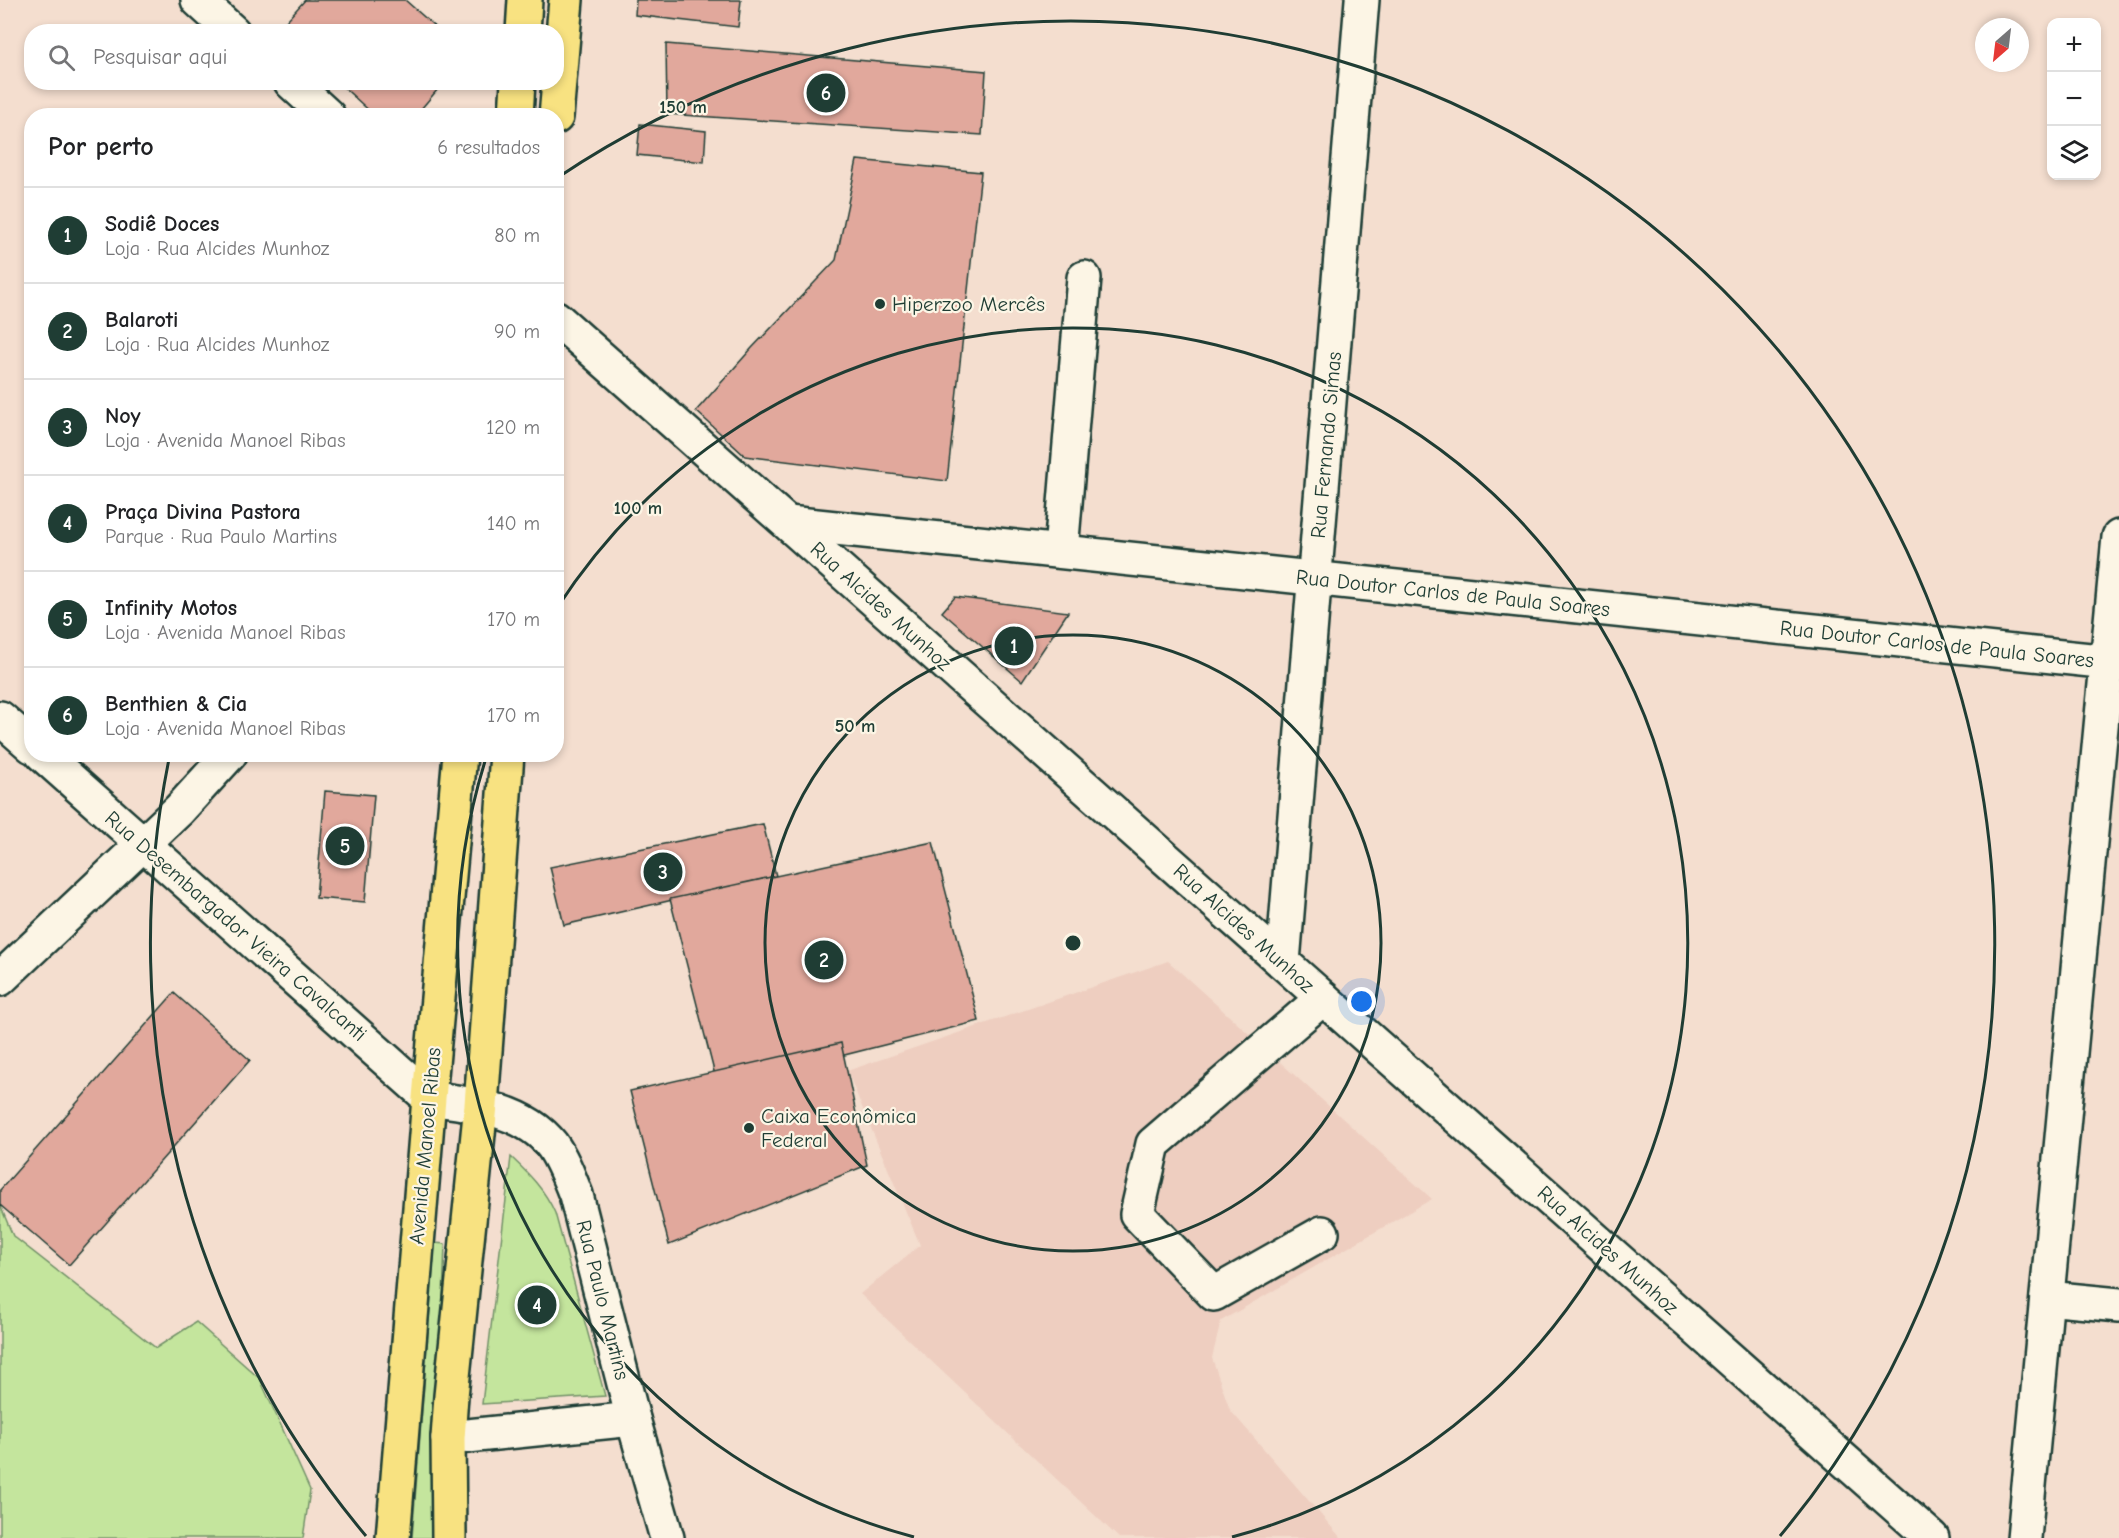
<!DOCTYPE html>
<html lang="pt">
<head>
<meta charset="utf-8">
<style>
	body { margin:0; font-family:"Comic Neue",sans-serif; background:#f2f2f2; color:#202124 }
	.controls { position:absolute; right:18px; top:18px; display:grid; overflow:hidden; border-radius:12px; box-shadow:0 3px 9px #0003 }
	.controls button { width:54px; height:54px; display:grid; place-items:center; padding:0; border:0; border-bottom:2px solid #e0e0e0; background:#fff; color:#202124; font:30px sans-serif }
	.compass { position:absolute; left:1975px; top:18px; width:54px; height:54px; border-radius:50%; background:#fff; box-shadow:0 3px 9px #0003; rotate:208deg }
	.you { position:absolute; left:1362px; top:1002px; width:21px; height:21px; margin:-15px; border:4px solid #fff; border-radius:50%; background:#1a73e8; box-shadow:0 0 0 9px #1a73e833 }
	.badge { display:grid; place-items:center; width:39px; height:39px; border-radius:50%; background:#1f3d34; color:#fff; font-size:20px; font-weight:700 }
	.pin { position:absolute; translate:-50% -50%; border:3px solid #fff; box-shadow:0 2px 6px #0006 }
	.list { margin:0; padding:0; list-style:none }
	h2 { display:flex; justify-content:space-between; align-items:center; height:78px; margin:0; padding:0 24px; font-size:26px }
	h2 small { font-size:20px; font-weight:400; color:#757577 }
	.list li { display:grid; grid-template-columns:39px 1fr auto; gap:18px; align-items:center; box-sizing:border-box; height:96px; padding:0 24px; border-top:2px solid #e0e0e0 }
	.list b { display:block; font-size:22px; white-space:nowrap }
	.list p { margin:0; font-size:20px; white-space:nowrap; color:#757577 }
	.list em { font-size:20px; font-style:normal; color:#757577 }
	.icon { flex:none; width:33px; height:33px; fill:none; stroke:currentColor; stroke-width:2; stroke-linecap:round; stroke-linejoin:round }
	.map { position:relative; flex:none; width:2119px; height:1538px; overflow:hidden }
	.search { position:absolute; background:#fff; box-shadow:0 3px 9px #0003; left:24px; top:24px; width:540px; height:66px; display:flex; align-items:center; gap:15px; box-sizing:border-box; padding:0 21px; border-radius:24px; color:#757577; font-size:22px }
	.panel { position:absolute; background:#fff; box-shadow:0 3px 9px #0003; left:24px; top:108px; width:540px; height:654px; border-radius:24px }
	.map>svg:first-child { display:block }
	.built { fill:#eecec0 }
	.green { fill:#c4e59d; stroke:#729168; stroke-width:1.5 }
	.building { fill:#e1a89c; stroke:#1f3d34; stroke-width:1.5 }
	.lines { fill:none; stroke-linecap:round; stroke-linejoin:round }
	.minor-casing { stroke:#1f3d34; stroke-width:38 }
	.major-casing { stroke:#1f3d34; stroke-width:38 }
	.minor { stroke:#fcf5e5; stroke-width:33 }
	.major { stroke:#f8e281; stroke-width:33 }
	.ring { fill:none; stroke:#1f3d34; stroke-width:3 }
	.poi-dot { fill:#1f3d34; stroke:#fcf5e5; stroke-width:2 }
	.labels { text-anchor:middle; stroke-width:4.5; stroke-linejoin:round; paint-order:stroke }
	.poi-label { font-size:21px; fill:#1f3d34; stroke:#fcf5e5; text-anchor:start }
	.street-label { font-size:21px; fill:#1f3d34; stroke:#fcf5e5 }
	.centre { fill:#1f3d34; stroke:#fcf5e5; stroke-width:3 }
	.ring-label { font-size:18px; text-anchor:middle; font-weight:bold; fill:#1f3d34; stroke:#fcf5e5; stroke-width:4.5; stroke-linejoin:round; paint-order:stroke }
</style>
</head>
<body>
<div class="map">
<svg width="2119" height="1538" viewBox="0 0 2119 1538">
	<rect width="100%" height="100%" fill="#f4decf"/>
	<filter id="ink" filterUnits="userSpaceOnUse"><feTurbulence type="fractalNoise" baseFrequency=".0167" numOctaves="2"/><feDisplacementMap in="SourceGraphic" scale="12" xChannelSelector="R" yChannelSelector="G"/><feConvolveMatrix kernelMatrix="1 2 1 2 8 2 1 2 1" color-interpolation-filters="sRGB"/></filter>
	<g filter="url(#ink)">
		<polygon class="built" points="1168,961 1432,1199 1221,1321 1212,1358 1230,1410 1341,1538 1119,1538 860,1294 920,1245 847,1071"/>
		<g class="green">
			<path d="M511 1157C529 1174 545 1190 555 1213L605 1396 482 1404Z"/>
			<polygon points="0,1205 13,1236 156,1348 196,1322 260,1379 310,1490 303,1538 0,1538"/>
			<polygon points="435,1243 445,1244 434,1538 412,1538"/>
		</g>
		<g class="building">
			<polygon points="305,0 405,0 441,32 281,32 279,29"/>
			<polygon points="636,0 741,0 738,27 635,15"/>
			<polygon points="666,44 986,71 982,135 667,114"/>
			<polygon points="338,82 444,82 415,116 375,116"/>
			<polygon points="640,124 706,131 704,162 637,155"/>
			<polygon points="857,160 981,172 947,481 745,456 696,411 752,348 836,260"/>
			<polygon points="955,597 1068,612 1022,681 942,612"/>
			<polygon points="325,791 374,795 365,902 316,898"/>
			<polygon points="763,824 776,876 564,925 550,867"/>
			<polygon points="933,842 979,1021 718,1087 670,899"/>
			<polygon points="174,993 250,1060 69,1265 0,1205 0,1190"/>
			<polygon points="841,1043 867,1165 669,1245 630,1091"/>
		</g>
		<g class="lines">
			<defs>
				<g id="minor">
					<polyline points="198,0 233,32"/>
					<polyline points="291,82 328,116"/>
					<polyline points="556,318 1932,1538"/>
					<polyline points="788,523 2119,663"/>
					<polyline points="1061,551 1084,278"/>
					<polyline points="0,718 32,746"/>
					<path d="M42 754 429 1098C471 1104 524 1109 552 1145 563 1160 569 1178 576 1195L633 1419 667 1538"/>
					<polyline points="1283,962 1362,0"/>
					<polyline points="0,979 179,810 230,754"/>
					<polyline points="1322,1233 1214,1294 1137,1214 1153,1144 1323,998"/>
					<polyline points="2047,1298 2119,1305"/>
					<polyline points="448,1438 633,1419"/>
					<polyline points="2024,1538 2119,537"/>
				</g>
				<g id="major">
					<polyline points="523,32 525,0"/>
					<polyline points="516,116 518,82"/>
					<polyline points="556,117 566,0"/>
					<polyline points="393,1538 429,1098 460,754"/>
					<polyline points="449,1538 448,1438 451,1396 481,1105 507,754"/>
				</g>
			</defs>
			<use href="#minor" class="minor-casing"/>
			<use href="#major" class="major-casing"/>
			<use href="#minor" class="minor"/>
			<use href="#major" class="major"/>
		</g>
	</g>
	<g class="ring">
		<circle cx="1073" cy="943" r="308"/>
		<path d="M914 1537A615 615 0 0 1 486 758M557 608A615 615 0 1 1 1232 1537"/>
		<path d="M366 1536A923 923 0 0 1 169 759M557 178A923 923 0 0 1 1780 1536"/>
	</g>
	<g class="poi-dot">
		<circle cx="880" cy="304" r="6"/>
		<circle cx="749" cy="1128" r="6"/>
	</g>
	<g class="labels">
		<g class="poi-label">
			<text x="892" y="311">Hiperzoo Mercês</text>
			<text x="761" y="1123">Caixa Econômica<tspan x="761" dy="24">Federal</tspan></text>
		</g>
		<g class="street-label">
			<text transform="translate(1326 445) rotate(-85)" y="7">Rua Fernando Simas</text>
			<text transform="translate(1453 593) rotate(6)" y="7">Rua Doutor Carlos de Paula Soares</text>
			<text transform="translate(881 606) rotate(42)" y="7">Rua Alcides Munhoz</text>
			<text transform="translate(1937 644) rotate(6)" y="7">Rua Doutor Carlos de Paula Soares</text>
			<text transform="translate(236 926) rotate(41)" y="7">Rua Desembargador Vieira Cavalcanti</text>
			<text transform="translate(1244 928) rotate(42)" y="7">Rua Alcides Munhoz</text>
			<text transform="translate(425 1146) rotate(-85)" y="7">Avenida Manoel Ribas</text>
			<text transform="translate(1608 1250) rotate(42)" y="7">Rua Alcides Munhoz</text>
			<text transform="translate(603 1300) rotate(76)" y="7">Rua Paulo Martins</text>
		</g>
	</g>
	<circle cx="1073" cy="943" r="9" class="centre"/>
	<g class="ring-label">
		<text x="683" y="113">150 m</text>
		<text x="638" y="514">100 m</text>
		<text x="855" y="732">50 m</text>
	</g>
</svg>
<div class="controls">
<button>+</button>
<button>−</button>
<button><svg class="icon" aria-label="layers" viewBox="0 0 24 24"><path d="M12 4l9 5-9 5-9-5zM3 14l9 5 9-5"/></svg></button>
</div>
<svg class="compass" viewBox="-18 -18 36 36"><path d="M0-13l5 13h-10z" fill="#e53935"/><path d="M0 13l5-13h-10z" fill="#757577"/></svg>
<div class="you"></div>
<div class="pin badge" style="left:1014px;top:646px">1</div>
<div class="pin badge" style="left:824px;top:960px">2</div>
<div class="pin badge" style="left:663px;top:872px">3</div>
<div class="pin badge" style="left:537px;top:1305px">4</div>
<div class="pin badge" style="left:345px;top:846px">5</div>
<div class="pin badge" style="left:826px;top:93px">6</div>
<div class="search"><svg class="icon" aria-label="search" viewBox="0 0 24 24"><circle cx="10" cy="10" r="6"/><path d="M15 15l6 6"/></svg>Pesquisar aqui</div>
<section class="panel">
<h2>Por perto<small>6 resultados</small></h2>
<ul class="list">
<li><span class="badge">1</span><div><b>Sodiê Doces</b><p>Loja · Rua Alcides Munhoz</p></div><em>80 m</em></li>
<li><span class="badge">2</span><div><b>Balaroti</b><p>Loja · Rua Alcides Munhoz</p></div><em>90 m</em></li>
<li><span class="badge">3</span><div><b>Noy</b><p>Loja · Avenida Manoel Ribas</p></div><em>120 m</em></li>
<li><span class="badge">4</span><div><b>Praça Divina Pastora</b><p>Parque · Rua Paulo Martins</p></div><em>140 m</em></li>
<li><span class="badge">5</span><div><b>Infinity Motos</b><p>Loja · Avenida Manoel Ribas</p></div><em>170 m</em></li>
<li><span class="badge">6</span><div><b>Benthien &amp; Cia</b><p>Loja · Avenida Manoel Ribas</p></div><em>170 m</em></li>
</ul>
</section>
</div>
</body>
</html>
